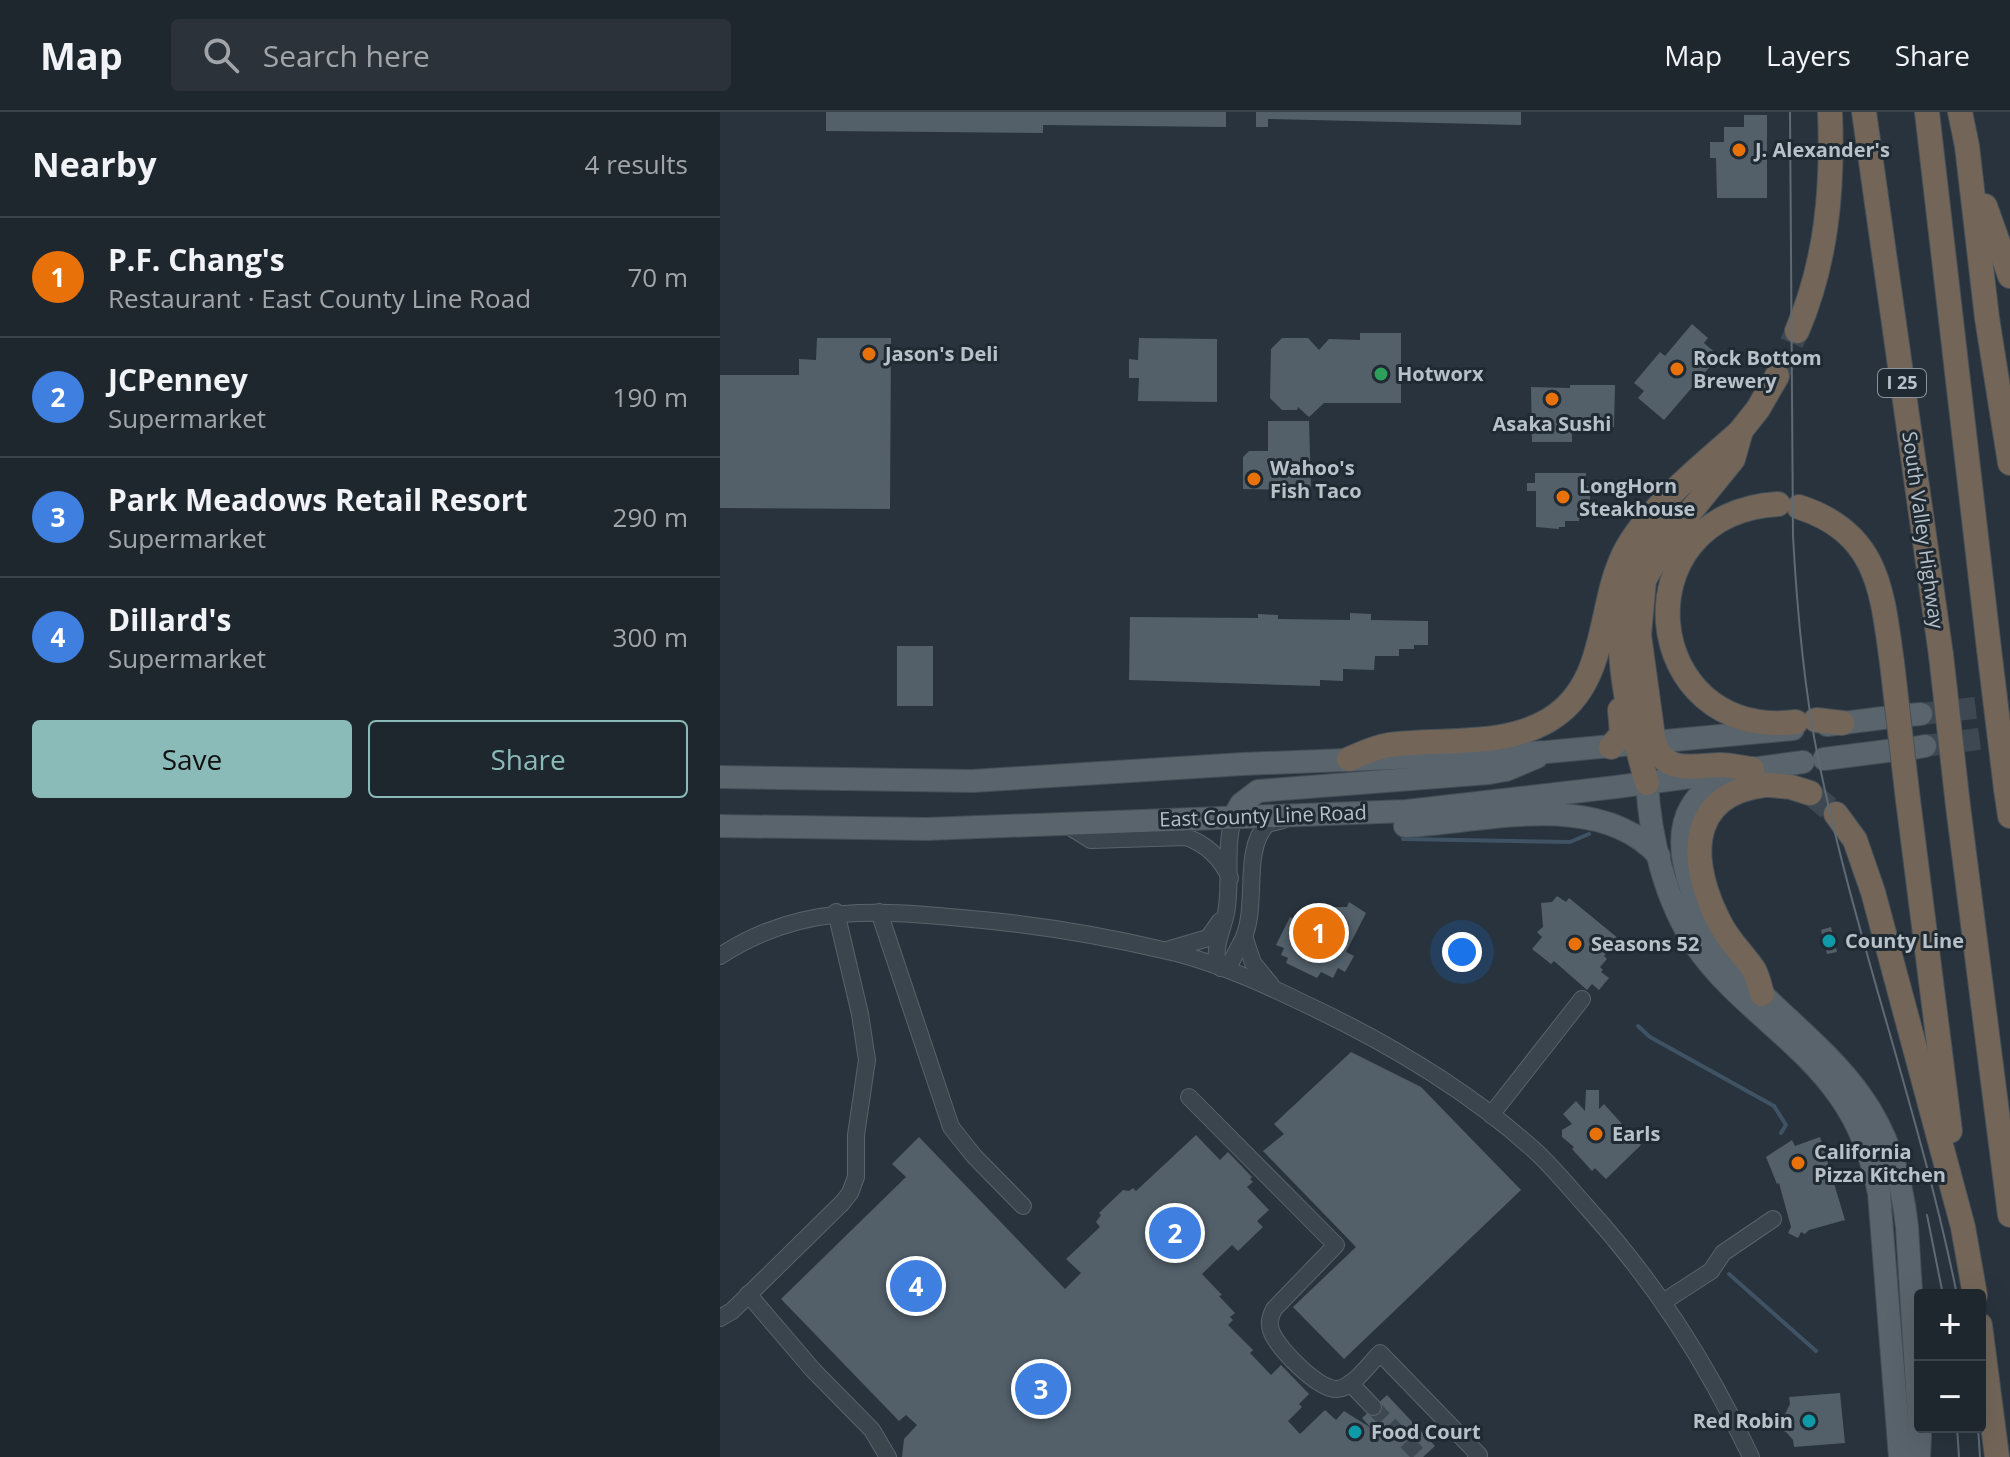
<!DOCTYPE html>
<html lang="en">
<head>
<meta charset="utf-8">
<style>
	body { margin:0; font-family:"Open Sans",sans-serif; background:#2b323a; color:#f1f3f6 }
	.controls { position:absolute; right:24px; bottom:24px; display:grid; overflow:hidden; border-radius:8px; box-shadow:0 8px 32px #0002 }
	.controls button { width:72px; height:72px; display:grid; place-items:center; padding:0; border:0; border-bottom:2px solid #3c434a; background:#1e262e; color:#f1f3f6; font:40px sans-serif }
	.you { position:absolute; left:742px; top:840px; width:28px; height:28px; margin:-20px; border:6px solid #fff; border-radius:50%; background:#1a73e8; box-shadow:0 0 0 12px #1a73e833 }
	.badge { display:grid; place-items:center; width:52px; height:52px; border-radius:50%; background:#8bbbb9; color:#fff; font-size:26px; font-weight:700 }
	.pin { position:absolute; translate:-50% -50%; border:4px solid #fff; box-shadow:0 2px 8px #0006 }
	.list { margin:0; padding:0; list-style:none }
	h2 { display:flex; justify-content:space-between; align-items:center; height:104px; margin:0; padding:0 32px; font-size:34px }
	h2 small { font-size:26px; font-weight:400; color:#a1a5aa }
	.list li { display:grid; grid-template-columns:52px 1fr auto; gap:24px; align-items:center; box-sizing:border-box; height:120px; padding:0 32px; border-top:2px solid #3c434a }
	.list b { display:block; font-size:30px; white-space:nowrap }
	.list p { margin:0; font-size:26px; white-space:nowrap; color:#a1a5aa }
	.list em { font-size:26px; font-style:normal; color:#a1a5aa }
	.actions { display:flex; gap:16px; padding:24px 32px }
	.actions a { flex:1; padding:18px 0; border:2px solid #8bbbb9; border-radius:8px; text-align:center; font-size:28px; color:#8bbbb9 }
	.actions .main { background:#8bbbb9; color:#111 }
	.icon { flex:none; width:44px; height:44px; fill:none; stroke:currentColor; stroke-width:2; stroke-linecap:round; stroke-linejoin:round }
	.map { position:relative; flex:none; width:1290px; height:1345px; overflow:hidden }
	header { display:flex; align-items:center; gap:48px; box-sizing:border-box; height:112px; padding:0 40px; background:#1e262e; border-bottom:2px solid #3c434a }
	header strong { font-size:38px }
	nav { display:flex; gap:44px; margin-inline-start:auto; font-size:28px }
	.search { width:560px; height:72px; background:#2b323a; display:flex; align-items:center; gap:20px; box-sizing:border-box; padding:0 28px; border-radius:8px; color:#a1a5aa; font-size:30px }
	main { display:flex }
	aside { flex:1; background:#1e262e }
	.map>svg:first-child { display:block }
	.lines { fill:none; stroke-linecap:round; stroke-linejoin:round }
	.stream { stroke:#3f5364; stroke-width:4 }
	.building { fill:#53606a }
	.minor-tunnel { stroke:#3e4852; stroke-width:16; stroke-dasharray:16 8; stroke-linecap:butt }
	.major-tunnel { stroke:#3e4852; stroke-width:22; stroke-dasharray:22 11; stroke-linecap:butt }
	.highway-tunnel { stroke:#3e4852; stroke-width:24; stroke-dasharray:24 12; stroke-linecap:butt }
	.minor-casing { stroke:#59636b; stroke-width:18 }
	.major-casing { stroke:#454e57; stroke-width:24 }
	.highway-casing { stroke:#465058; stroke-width:26 }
	.minor { stroke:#3b454d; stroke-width:16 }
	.major { stroke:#5a646d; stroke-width:22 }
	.highway { stroke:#736659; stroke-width:24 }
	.tram { stroke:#5e6a74; stroke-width:2 }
	.highway-bridge-casing { stroke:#465058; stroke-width:26; stroke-linecap:butt }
	.highway-bridge { stroke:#736659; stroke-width:24 }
	.food-dot { fill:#e8710a; stroke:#202a33; stroke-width:3 }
	.leisure-dot { fill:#2e9e5b; stroke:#202a33; stroke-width:3 }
	.culture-dot { fill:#0f9aa8; stroke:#202a33; stroke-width:3 }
	.labels { text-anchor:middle; stroke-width:6; stroke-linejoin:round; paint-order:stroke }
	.shield { fill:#202a33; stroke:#8a939b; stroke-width:2 }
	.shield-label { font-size:18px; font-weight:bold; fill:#b8c0c8 }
	.poi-label { font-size:20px; font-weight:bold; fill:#b8c0c8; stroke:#202a33; text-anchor:start }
	.street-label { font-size:20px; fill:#b8c0c8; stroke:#202a33 }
</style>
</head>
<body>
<header>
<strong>Map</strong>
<div class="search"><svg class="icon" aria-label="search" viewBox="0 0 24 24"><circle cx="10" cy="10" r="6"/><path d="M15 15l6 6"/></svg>Search here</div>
<nav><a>Map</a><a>Layers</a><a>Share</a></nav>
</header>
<main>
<aside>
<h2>Nearby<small>4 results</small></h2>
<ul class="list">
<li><span class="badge" style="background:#e8710a">1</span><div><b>P.F. Chang's</b><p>Restaurant · East County Line Road</p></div><em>70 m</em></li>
<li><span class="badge" style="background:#3f7fe0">2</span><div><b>JCPenney</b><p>Supermarket</p></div><em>190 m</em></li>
<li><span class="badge" style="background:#3f7fe0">3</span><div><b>Park Meadows Retail Resort</b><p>Supermarket</p></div><em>290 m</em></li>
<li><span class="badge" style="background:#3f7fe0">4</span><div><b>Dillard's</b><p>Supermarket</p></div><em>300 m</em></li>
</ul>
<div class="actions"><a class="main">Save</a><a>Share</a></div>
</aside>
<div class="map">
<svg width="1290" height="1345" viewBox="0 0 1290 1345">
	<rect width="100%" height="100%" fill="#28333d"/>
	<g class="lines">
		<g class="stream">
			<polyline points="683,727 850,730 869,722"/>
			<polyline points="918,914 930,925 1054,994 1066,1013 1061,1021"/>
			<polyline points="1009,1162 1096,1239"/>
		</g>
	</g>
	<g class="building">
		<polygon points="106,0 506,0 506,15 323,13 323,21 106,19"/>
		<polygon points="536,0 801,0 801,13 548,7 548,15 536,15"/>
		<polygon points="1024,3 1047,3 1047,86 997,86 996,46 990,46 990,30 1004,30 1004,15 1024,15"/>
		<polygon points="972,212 988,226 984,231 999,244 944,308 918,286 924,279 914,271 940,240 945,244"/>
		<polygon points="640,221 681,221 681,291 604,291 589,305 578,295 577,298 562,298 550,286 551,237 562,226 588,226 599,238 609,227 640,228"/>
		<polygon points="97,226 171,226 170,397 0,396 0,263 79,263 79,247 96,248"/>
		<polygon points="419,226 497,227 497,290 418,289 419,266 409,266 409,247 418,248"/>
		<polygon points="850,273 895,273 894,315 852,315 852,330 812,330 811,275 850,276"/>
		<polygon points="548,309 589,309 591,378 523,377 523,345 529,339 548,339"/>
		<polygon points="815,361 866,361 865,374 870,374 870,390 861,394 859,409 845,409 845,415 839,415 839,417 816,415 816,379 807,379 807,371 815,371"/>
		<polygon points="630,501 651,502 651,508 708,509 708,533 694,533 694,537 679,537 679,544 655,544 654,558 623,557 623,569 600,568 600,574 409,568 410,505 538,506 538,502 558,503 558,507 630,508"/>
		<rect x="177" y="534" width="36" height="60"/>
		<polygon points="837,784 846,790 849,786 899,827 884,844 887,847 880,855 883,858 881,860 889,866 879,878 872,872 867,878 834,849 831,852 812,837 822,825 817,820 823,815 821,791 832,790"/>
		<polygon points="629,790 646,801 626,840 634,844 625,860 618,856 613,866 601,860 597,866 566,851 568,846 561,843 564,836 556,833 570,805 578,809 583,800 590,804 592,800 598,803 600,798 610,803 612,795 627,795"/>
		<polygon points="1111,815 1117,840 1107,842 1101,818"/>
		<polygon points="631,940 701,975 801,1078 624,1247 573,1195 636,1135 543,1039 564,1022 554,1012"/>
		<polygon points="866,978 879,978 879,997 884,992 921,1033 886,1067 875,1056 872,1059 852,1037 854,1035 842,1025 842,1018 852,1012 843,1002 856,989 865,999"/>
		<polygon points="476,1023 500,1048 508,1040 532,1065 530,1067 533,1070 527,1075 549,1098 537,1109 543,1115 518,1139 512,1133 482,1162 502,1183 499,1184 515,1201 510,1205 513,1208 508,1213 533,1238 530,1241 551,1263 561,1253 589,1282 579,1292 582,1295 568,1309 580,1322 605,1298 616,1308 624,1299 651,1316 642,1306 667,1283 715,1334 703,1345 182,1345 184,1327 197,1313 186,1303 179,1309 61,1187 186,1065 172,1052 199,1025 345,1177 361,1161 346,1147 380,1115 376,1110 381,1103 379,1101 403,1078 409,1079 413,1076 416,1079"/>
		<polygon points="1100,1025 1125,1108 1089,1118 1085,1122 1081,1120 1078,1126 1068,1121 1071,1115 1059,1071 1057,1072 1046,1045 1072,1028 1075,1034"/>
		<polygon points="1120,1281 1125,1331 1074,1335 1073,1328 1066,1320 1058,1317 1057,1308 1065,1302 1070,1292 1069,1285"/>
	</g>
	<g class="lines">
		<polyline class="minor-tunnel" points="653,1295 701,1345"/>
		<g class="major-tunnel">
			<polyline points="1201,602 1290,592"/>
			<polyline points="1205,634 1290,623"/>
		</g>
		<g class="highway-tunnel">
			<polyline points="1057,264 1077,219"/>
			<polyline points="1090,681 1116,702"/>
		</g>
		<defs>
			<g id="minor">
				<path d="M345 712 371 728 466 725C486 732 501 746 510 766"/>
				<polyline points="159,800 231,1015 254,1044 303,1094"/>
				<polyline points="525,827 533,851 551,873"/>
				<polyline points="447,838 488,826 500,809"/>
				<path d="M0 844C85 788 167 799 263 808 324 814 383 824 443 838 490 848 536 868 579 889 663 928 744 975 813 1037 832 1054 848 1074 865 1093 935 1170 987 1251 1031 1345"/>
				<path d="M501 856C514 851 513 844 520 833 541 798 520 741 547 712L563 708"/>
				<path d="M501 856C490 841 503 818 506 801 512 770 504 733 514 705"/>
				<path d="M469 985 616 1133 554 1197C550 1205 548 1212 552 1221 559 1237 598 1278 617 1277 633 1276 649 1252 660 1241L759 1343 756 1345"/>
				<polyline points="771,1003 862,887"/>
				<polyline points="28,1182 93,1258 152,1318 168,1345"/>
				<polyline points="943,1190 991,1159 1003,1141 1053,1107"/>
				<polyline points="0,1206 12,1199 122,1091 130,1081 136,1065 136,1023 147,948 140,902 116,800"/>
				<polyline points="630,1271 653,1295"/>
			</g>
			<g id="major">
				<polyline points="1189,603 1201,602"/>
				<polyline points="1107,613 1171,605"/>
				<polyline points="1194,636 1205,634"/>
				<polyline points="1104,647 1175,638"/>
				<polyline points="0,665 252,669 523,652 827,640 1073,617"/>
				<path d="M1008 665C993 672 980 679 971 695 944 741 986 822 1018 857 1057 901 1107 936 1141 984 1169 1023 1182 1068 1187 1115L1200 1324 1199 1345"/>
				<path d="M927 671C930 726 945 788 976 834 1016 892 1080 927 1120 985 1140 1013 1152 1047 1159 1081L1180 1345"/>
				<polyline points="514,705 521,692 538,679 769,661 786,658 817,645"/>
				<polyline points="0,714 207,717 687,699 896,675 1083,650"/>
				<path d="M685 714C762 711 879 676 939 744"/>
			</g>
			<g id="highway">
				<polyline points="1144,0 1221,543"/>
				<polyline points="1207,0 1269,537"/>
				<polyline points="1240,0 1247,34 1267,206 1290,351"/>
				<polyline points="1265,94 1290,164"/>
				<path d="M1077 219C1107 149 1113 76 1110 0"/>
				<path d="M1020 322 1013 347 945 431 924 468 919 523 933 625C940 663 972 654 1000 653 1011 653 1022 656 1032 657"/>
				<polyline points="1011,331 1038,297 1057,264"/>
				<path d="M1058 392C898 401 919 629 1076 610"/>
				<path d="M1079 395C1159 421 1162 479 1172 551"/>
				<polyline points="1096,608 1122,611"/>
				<polyline points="891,635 902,622 900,598"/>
				<path d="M629 647C641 642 655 635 669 633 721 626 782 636 829 608 891 571 876 492 907 436 930 395 985 351 1021 319"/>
				<path d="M927 671C910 610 886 518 912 458 921 439 938 419 952 403"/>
				<polyline points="1027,671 1071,675 1090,681"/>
				<polyline points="1286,677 1290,704"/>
				<polyline points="1188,688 1230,1019"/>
				<polyline points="1238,694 1290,1103"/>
				<polyline points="1116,702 1135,728 1153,780 1243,1115 1255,1183"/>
				<path d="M1042 882C1040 875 1038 865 1034 858 1024 843 1010 830 1001 813 970 756 963 683 1044 673"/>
				<polyline points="1260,1213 1277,1345"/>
			</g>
		</defs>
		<use href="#minor" class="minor-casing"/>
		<use href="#major" class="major-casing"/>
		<use href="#highway" class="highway-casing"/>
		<use href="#minor" class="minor"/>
		<use href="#major" class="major"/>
		<use href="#highway" class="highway"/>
		<g class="tram">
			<path d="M1070 0 1073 424C1077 497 1083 569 1097 641 1134 824 1200 1000 1237 1183"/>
			<polyline points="1207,1103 1223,1183"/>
			<polyline points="1237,1315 1239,1345"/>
			<polyline points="1258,1315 1260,1345"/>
		</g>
		<defs>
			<g id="highway-bridge">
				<polyline points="1269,537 1286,677"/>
				<polyline points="1221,543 1238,694"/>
				<polyline points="1172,551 1188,688"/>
			</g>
		</defs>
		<use href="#highway-bridge" class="highway-bridge-casing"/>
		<use href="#highway-bridge" class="highway-bridge"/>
	</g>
	<g class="food-dot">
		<circle cx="1019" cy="38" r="8"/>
		<circle cx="149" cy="242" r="8"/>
		<circle cx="957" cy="257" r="8"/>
		<circle cx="832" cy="287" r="8"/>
		<circle cx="534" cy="367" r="8"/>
		<circle cx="843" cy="385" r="8"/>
		<circle cx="855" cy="832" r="8"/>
		<circle cx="876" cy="1022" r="8"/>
		<circle cx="1078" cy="1051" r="8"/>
	</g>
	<circle class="leisure-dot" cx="661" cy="262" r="8"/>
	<g class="culture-dot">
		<circle cx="1109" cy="829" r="8"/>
		<circle cx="1089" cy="1309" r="8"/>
		<circle cx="635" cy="1320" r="8"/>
	</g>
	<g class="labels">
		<rect class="shield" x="1158" y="257" width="48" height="28" rx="6"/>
		<g class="shield-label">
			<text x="1182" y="277">I 25</text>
		</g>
		<g class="poi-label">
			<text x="1035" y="45">J. Alexander's</text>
			<text x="165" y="249">Jason's Deli</text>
			<text x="973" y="253">Rock Bottom<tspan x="973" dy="23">Brewery</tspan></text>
			<text x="677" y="269">Hotworx</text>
			<text x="832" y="319" text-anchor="middle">Asaka Sushi</text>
			<text x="550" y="363">Wahoo's<tspan x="550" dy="23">Fish Taco</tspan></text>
			<text x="859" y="381">LongHorn<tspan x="859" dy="23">Steakhouse</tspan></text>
			<text x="1125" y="836">County Line</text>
			<text x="871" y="839">Seasons 52</text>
			<text x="892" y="1029">Earls</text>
			<text x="1094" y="1047">California<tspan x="1094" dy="23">Pizza Kitchen</tspan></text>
			<text x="1073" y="1316" text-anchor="end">Red Robin</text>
			<text x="651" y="1327">Food Court</text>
		</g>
		<g class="street-label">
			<text transform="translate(1203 418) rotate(82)" y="7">South Valley Highway</text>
			<text transform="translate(543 704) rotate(-2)" y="7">East County Line Road</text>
		</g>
	</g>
</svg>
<div class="controls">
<button>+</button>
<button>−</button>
</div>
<div class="you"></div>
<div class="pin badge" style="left:599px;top:821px;background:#e8710a">1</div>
<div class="pin badge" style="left:455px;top:1121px;background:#3f7fe0">2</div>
<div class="pin badge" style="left:321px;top:1277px;background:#3f7fe0">3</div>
<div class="pin badge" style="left:196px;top:1174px;background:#3f7fe0">4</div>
</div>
</main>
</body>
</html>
